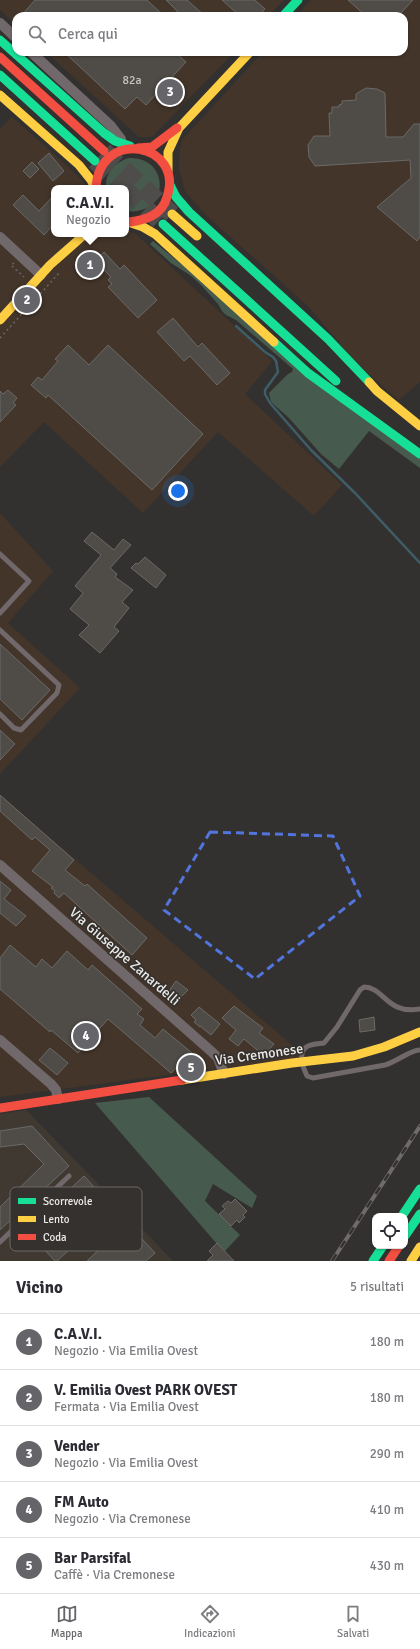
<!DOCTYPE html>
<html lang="it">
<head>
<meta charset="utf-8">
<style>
	body { margin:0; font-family:Signika,sans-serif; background:#f7f7f7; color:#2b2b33 }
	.controls { position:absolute; right:12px; bottom:12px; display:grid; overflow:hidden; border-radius:8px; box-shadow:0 1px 3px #0004 }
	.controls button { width:36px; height:36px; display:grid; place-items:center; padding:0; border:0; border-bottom:1px solid #e1e1e2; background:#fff; color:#2b2b33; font:20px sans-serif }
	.you { position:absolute; left:178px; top:491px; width:14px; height:14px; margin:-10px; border:3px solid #fff; border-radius:50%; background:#1a73e8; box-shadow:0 0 0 6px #1a73e833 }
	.badge { display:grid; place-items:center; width:26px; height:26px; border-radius:50%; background:#656468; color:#fff; font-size:13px; font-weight:700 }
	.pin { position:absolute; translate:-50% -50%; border:2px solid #fff; box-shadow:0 1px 4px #0006 }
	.popup { position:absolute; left:51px; top:185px; width:78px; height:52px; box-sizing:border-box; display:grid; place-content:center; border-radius:8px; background:#fff; filter:drop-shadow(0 1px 3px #0005); font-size:13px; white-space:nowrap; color:#7c7c81 }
	.popup b { font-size:15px; color:#2b2b33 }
	.popup::after { content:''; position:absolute; left:50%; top:100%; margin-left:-8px; border:8px solid transparent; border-top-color:#fff }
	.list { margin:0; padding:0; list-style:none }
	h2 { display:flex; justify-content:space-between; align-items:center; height:52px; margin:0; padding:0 16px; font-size:17px }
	h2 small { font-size:13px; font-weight:400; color:#7c7c81 }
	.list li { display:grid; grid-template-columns:26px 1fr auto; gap:12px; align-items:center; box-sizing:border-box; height:56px; padding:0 16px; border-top:1px solid #e1e1e2 }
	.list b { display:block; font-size:15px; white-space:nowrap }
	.list p { margin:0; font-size:13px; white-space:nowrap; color:#7c7c81 }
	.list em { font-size:13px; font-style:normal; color:#7c7c81 }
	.icon { flex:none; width:22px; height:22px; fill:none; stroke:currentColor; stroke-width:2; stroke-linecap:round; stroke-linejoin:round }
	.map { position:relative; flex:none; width:420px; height:1261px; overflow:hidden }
	.search { position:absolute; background:#fff; box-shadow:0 1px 3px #0004; left:12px; right:12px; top:12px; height:44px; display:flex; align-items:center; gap:10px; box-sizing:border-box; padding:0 14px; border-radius:12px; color:#7c7c81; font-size:15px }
	.sheet { height:332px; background:#fff }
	nav { display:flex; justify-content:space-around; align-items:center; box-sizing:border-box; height:56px; border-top:1px solid #e1e1e2; background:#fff; font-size:11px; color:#7c7c81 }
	nav a { display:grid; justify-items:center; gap:2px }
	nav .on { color:#656468 }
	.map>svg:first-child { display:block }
	.commercial { fill:#43352a }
	.built { fill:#3f3932 }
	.green { fill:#465b4e }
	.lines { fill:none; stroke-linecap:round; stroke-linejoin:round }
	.stream { stroke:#3e5d67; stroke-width:2.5 }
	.building { fill:#4f4b46; stroke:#6b6a68 }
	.highway-tunnel { stroke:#4f4d4b; stroke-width:18; stroke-dasharray:18 9; stroke-linecap:butt }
	.path { stroke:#6a6666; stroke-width:1.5; stroke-dasharray:2 3; stroke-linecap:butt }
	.lane { stroke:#70686a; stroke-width:5 }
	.street { stroke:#70686a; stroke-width:10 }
	.fast { stroke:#16e098; stroke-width:9 }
	.slow { stroke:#ffcf43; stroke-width:9 }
	.jam { stroke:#f24e42; stroke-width:9 }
	.rail-casing { stroke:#706b6b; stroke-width:4 }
	.rail { stroke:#34312e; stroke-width:2.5; stroke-dasharray:8; stroke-linecap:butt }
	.marked { fill:none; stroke:#5175dc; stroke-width:3; stroke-dasharray:8 5; stroke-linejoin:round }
	.labels { text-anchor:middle; stroke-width:3.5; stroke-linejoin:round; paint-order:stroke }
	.number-label { font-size:12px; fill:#c6c3c0 }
	.street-label { font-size:14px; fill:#edebe9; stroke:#34312e }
	.key { fill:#34312e; stroke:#6c6966; stroke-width:1 }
	.key-label { font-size:11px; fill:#edebe9 }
</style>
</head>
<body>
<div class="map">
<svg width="420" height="1261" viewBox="0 0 420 1261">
	<rect width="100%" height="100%" fill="#33312f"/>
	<g class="commercial">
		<polygon points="0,0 284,0 268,16 16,16 16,25 0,10"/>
		<polygon points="311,0 420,0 420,382 399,400 357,364 309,307 206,215 185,191 179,168 180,148 182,140 263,52 404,52 404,16 296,16"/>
		<polygon points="46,52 234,52 152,137 139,137"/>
		<polygon points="12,117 63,162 84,182 86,188 54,188 54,234 126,234 126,229 136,234 272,361 245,394 342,485 314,516 218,432 143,513 44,422 0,467 0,129"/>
		<polygon points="0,513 53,571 8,623 80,688 0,774"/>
		<polygon points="0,795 306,1057 0,1097"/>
	</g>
	<polygon class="built" points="26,1110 173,1261 0,1261 0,1114"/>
	<g class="green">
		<path d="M129 158C172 157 169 217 126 211V188H106C105 173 115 162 129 158Z"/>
		<polygon points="153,241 420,459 420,468 369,431 339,469 321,454 289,418 271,402 269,393 288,374 292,372 293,369 236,320 226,315 222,311 218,304 201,285 190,275 171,263 150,244"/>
		<polygon points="149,1097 257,1196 252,1208 213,1184 205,1201 240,1235 224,1252 95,1103"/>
	</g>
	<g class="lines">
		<polyline class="stream" points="236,326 265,352 273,357 276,361 278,372 265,390 265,394 270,403 311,450 355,493 420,563"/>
	</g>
	<g class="building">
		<polygon points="35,0 147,0 164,16 21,16"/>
		<polygon points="166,0 187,0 205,16 182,16"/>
		<polygon points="222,0 255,0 265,9 258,16 240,16"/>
		<polygon points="348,0 413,0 398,16 366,16"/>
		<polygon points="64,52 175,52 186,62 146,105 137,97 125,109"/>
		<polygon points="366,88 377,89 385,93 386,137 403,137 414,124 420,124 420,237 417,241 377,207 411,178 410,160 315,166 309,157 308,145 314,136 330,136 329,113 332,113 332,107 339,107 339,105 342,104 342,101 356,100 356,94"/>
		<polygon points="49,153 64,171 53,181 38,163"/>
		<polygon points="32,162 39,169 30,178 23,171"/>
		<polygon points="23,195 39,211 54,195 54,224 44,235 13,205"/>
		<polygon points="104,252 120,269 124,265 157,300 138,318 108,287 112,284 108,280 111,277 95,261"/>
		<polygon points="173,318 198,347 202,343 230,373 217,385 190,356 184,361 157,332"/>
		<polygon points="68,345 89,365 108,345 203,434 152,490 48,395 46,398 31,385 38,377 42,380 58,361 55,359"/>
		<polygon points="8,390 17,398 13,403 16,405 0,422 0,391 3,394"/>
		<polygon points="92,532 114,550 123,539 131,545 110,568 117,574 115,577 133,590 122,602 129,608 114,627 119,631 100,653 79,635 89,625 70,609 83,593 75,586 101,555 84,541"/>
		<polygon points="145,557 166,575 156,588 131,568 136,563 138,564"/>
		<polygon points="0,644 50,690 22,720 0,699"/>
		<polygon points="0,730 15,744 0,760"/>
		<polygon points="0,795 74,860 65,870 85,886 87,884 147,938 132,955 64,893 59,898 54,893 55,891 51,888 53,887 32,871 50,850 35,837 32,840 0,811"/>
		<polygon points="0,881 11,890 4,899 26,916 16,926 0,913"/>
		<polygon points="10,945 36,967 42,959 52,968 67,951 88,970 92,965 142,1009 137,1014 144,1019 140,1025 155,1038 163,1029 197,1057 188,1069 176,1068 171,1073 108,1019 78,1053 51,1030 50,1032 0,989 0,958"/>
		<polygon points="176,981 188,990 175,1003 166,995"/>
		<polygon points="234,1006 263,1028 259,1033 274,1044 266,1053 264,1051 262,1054 244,1039 238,1046 229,1039 236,1030 222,1018"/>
		<polygon points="199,1007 220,1024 211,1035 200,1026 200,1027 194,1022 196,1020 191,1015"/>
		<polygon points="374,1017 375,1030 360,1032 359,1020"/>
		<polygon points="50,1048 68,1063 57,1075 39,1060"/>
		<polygon points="32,1126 69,1166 0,1230 0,1207 44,1164 24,1144 0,1147 0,1131"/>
		<polygon points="84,1176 155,1253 146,1261 87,1261 108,1241 95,1226 57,1261 55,1261 26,1230"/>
		<polygon points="235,1199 247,1211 243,1215 245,1217 239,1223 237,1220 231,1226 219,1214 225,1209 222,1206 228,1201 231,1203"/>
		<polygon points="217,1243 234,1261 207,1261 213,1255 209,1251"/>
	</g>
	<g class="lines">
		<g class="highway-tunnel">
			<polyline points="104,151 172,214"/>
			<polyline points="95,161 124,188"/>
			<polyline points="126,190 163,224"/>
		</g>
		<g class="path">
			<polyline points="14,263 11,265 24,277"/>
			<polyline points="0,338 60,272"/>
		</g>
		<g class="lane">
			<polyline points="0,554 29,581 0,613"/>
			<polyline points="0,630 59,685 57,693 21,730 14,728 0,714"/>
			<path d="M419 1050C411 1050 396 1062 385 1065L313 1078 307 1076C304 1070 298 1054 305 1048 309 1044 318 1044 324 1043L337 1027 360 990 364 987C384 987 387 1015 420 1009"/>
			<polyline points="0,1242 69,1176"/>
		</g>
		<g class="street">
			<polyline points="0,23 16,38"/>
			<polyline points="31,52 111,126 121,139"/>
			<polyline points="0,237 41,275"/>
			<polyline points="0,865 212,1052 218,1058 224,1074"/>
			<polyline points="0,1040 51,1084 56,1090 58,1099"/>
		</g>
		<g class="fast">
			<polyline points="283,16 298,0"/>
			<polyline points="0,40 104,133 115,141 130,146"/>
			<polyline points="0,75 95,161"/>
			<polyline points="170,185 176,197 189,212 328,339 369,382"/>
			<polyline points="163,224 336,381"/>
			<polyline points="274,342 308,373 420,454"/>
			<polyline points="402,1216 420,1189"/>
			<polyline points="405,1236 420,1214"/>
			<polyline points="373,1261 383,1246"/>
		</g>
		<g class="slow">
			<polyline points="0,95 79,165 91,180 95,188"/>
			<polyline points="168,171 168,152 179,128 250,52"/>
			<polyline points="172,214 197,236"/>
			<polyline points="128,222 143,227 155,234 274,342"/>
			<polyline points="0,320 50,265 85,234"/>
			<polyline points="369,382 377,391 420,426"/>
			<polyline points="182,1080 292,1063 353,1056 384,1047 420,1032"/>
			<polyline points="411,1261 420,1247"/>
		</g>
		<g class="jam">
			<polyline points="0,57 104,151"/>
			<polyline points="138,148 152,147 177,128"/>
			<path d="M96 188C99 127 185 143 167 197 162 215 146 220 129 222"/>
			<polyline points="0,1108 182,1080"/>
			<polyline points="389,1261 399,1246"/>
		</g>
		<defs>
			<polyline id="rail" points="332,1261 420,1126"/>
		</defs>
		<use href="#rail" class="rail-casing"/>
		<use href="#rail" class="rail"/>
	</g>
	<path class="marked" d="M210 832 333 836 360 896 255 979 164 910Z"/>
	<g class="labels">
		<g class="number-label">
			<text x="132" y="84">82a</text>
		</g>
		<g class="street-label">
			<text transform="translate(125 956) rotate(41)" y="5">Via Giuseppe Zanardelli</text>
			<text transform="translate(259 1054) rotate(-8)" y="5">Via Cremonese</text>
		</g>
	</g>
	<rect x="10" y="1187" width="132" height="64" rx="6" class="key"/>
	<rect x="18" y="1198" width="18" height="6" fill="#16e098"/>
	<rect x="18" y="1216" width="18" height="6" fill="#ffcf43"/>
	<rect x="18" y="1234" width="18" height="6" fill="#f24e42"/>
	<g class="key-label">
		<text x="43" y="1205">Scorrevole</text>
		<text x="43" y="1223">Lento</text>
		<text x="43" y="1241">Coda</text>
	</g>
</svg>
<div class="controls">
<button><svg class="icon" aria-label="locate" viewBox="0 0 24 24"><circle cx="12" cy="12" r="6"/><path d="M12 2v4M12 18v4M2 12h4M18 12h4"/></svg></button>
</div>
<div class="you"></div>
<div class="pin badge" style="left:90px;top:265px">1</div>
<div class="popup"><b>C.A.V.I.</b>Negozio</div>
<div class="pin badge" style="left:27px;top:300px">2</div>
<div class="pin badge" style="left:170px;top:92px">3</div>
<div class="pin badge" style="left:86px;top:1036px">4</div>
<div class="pin badge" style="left:191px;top:1068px">5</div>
<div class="search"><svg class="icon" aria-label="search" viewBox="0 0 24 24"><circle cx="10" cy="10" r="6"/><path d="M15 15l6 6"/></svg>Cerca qui</div>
</div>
<section class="sheet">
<h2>Vicino<small>5 risultati</small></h2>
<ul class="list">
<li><span class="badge">1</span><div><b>C.A.V.I.</b><p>Negozio · Via Emilia Ovest</p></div><em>180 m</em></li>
<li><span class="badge">2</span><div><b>V. Emilia Ovest PARK OVEST</b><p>Fermata · Via Emilia Ovest</p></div><em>180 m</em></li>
<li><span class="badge">3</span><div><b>Vender</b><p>Negozio · Via Emilia Ovest</p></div><em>290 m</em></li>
<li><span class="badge">4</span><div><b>FM Auto</b><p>Negozio · Via Cremonese</p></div><em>410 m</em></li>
<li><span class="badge">5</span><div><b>Bar Parsifal</b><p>Caffè · Via Cremonese</p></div><em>430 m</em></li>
</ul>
</section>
<nav>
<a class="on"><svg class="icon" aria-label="map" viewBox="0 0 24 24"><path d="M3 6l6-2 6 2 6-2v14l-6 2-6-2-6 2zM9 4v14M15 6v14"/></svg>Mappa</a>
<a><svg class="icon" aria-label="directions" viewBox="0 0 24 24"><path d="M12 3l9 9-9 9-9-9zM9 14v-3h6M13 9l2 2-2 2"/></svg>Indicazioni</a>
<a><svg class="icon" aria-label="saved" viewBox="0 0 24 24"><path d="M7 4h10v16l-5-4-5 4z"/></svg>Salvati</a>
</nav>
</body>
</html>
